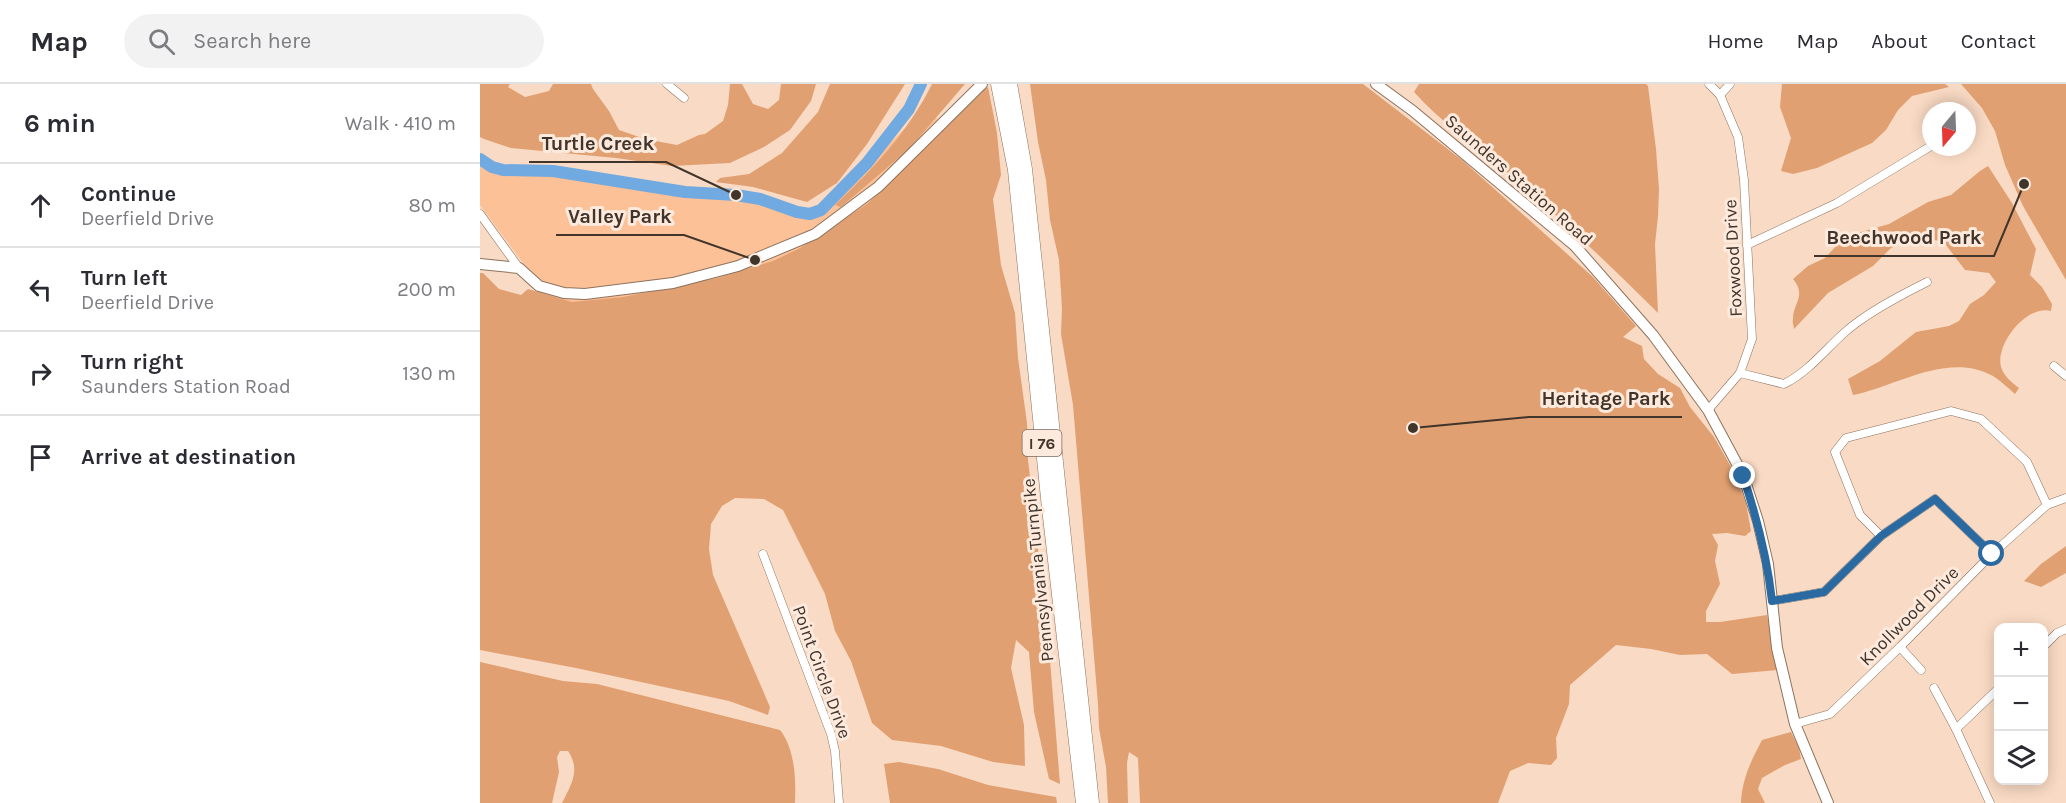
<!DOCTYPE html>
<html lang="en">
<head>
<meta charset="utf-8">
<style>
	body { margin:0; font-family:Karla,sans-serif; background:#f2f2f3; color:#2b2b33 }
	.controls { position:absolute; right:18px; bottom:18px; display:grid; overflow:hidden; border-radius:12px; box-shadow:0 3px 15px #0003 }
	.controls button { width:54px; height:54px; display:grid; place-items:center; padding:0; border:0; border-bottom:2px solid #e1e1e2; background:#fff; color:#2b2b33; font:30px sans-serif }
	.compass { position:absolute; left:1442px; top:18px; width:54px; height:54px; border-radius:50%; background:#fff; box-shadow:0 3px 15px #0003; rotate:199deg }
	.stop { position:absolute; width:18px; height:18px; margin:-14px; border:4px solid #2b6aa0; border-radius:50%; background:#fff }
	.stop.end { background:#2b6aa0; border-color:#fff; box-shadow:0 2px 6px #0008 }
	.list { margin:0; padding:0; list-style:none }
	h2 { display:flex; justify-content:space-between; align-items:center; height:78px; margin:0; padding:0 24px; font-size:26px }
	h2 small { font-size:20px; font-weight:400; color:#7c7c81 }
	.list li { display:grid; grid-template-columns:39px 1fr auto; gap:18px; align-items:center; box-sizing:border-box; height:84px; padding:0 24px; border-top:2px solid #e1e1e2 }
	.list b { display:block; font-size:22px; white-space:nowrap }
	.list p { margin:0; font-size:20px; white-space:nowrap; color:#7c7c81 }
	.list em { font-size:20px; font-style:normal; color:#7c7c81 }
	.icon { flex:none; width:33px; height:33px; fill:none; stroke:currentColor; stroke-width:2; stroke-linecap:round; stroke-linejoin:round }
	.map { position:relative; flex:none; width:1586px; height:719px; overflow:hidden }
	header { display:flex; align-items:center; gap:36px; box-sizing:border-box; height:84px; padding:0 30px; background:#fff; border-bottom:2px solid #e1e1e2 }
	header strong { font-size:28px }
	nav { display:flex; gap:33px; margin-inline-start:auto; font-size:21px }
	.search { width:420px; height:54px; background:#f2f2f3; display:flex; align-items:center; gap:15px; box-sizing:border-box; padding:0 21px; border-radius:33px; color:#7c7c81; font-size:22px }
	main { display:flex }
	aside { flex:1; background:#fff }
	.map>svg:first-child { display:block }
	.green { fill:#fcc197 }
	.forest { fill:#e1a071 }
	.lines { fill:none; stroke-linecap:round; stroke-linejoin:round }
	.river { stroke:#70aae0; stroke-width:12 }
	.street-casing { stroke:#8d725e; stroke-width:9 }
	.secondary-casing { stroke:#8d725e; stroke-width:12 }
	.highway-casing { stroke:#8d725e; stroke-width:15 }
	.street { stroke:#fff; stroke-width:8 }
	.secondary { stroke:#fff; stroke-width:10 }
	.highway { stroke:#fff; stroke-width:14 }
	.route { stroke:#2b6aa0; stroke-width:8 }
	.labels { text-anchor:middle; stroke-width:6; stroke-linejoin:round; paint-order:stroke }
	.shield { fill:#fdeadd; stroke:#796b60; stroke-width:1.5 }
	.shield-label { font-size:16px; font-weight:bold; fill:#40342b }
	.street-label { font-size:18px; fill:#40342b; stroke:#fdeadd }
	.leader { fill:none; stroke:#40342b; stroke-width:2 }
	.callout-dot { fill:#40342b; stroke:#fdeadd; stroke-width:2 }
	.callout-label { font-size:20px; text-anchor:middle; font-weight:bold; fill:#40342b; stroke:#fdeadd; stroke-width:6; stroke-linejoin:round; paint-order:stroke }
</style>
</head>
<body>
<header>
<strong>Map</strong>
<div class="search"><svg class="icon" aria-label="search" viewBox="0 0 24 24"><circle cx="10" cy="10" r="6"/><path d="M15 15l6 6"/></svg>Search here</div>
<nav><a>Home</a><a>Map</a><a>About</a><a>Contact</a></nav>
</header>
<main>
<aside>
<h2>6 min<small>Walk · 410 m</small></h2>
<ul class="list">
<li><svg class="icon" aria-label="ahead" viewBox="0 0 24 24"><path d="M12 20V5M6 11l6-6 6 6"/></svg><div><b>Continue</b><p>Deerfield Drive</p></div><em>80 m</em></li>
<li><svg class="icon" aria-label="left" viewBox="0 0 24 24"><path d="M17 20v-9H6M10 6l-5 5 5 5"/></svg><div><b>Turn left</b><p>Deerfield Drive</p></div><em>200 m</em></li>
<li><svg class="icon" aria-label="right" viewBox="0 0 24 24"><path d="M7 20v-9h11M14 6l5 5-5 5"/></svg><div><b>Turn right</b><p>Saunders Station Road</p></div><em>130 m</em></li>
<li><svg class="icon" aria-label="arrive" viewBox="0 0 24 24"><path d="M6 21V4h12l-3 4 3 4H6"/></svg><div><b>Arrive at destination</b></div></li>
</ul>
</aside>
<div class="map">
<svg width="1586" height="719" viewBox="0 0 1586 719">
	<rect width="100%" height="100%" fill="#f9dac4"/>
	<polygon class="green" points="448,21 464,45 367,285 63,215 46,183 0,121 0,78 22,90 74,89 206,111 256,114 336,134"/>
	<g class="forest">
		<polygon points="0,0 30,0 28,3 45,13 69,7 73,0 111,0 113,5 129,27 139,46 165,55 197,61 219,51 225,50 243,37 248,21 250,0 262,0 273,20 288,25 299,16 301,0 336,0 331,17 310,46 284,63 250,79 192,82 136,74 31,64 4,55 0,53"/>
		<polygon points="350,0 425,0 387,60 357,99 327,118 273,103 236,98 240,94 269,90 302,69 338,28"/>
		<path d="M452 0H485L429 65 361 123 355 121C392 86 429 47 452 0Z"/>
		<polygon points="550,0 883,0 982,76 1113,193 1156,242 1143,253 1162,262 1164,275 1178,290 1200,304 1210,323 1234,353 1254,388 1266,419 1271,447 1265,452 1247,449 1232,450 1238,461 1235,477 1240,500 1226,527 1226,538 1240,538 1287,531 1298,586 1252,590 1227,570 1200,571 1171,565 1136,561 1090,601 1089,620 1076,654 1077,674 1071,681 1048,679 1030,687 1018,719 660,719 658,674 649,668 647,679 648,719 628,719 626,683 619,644 618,620 593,321 581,250 582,225 579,176 570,136 566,96 558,58"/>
		<path d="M939 0H1166L1168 2 1176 65 1179 105 1178 132 1175 160 1178 229C1128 179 1077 131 1024 86 993 60 961 38 934 8Z"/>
		<polygon points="1302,0 1465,0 1469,3 1432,12 1418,26 1406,46 1392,59 1337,84 1313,90 1301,87 1311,54 1300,23"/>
		<polygon points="1481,0 1586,0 1586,196 1543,122 1525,81 1515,47 1502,24"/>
		<polygon points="508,3 517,49 521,91 513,115 521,181 535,229 538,274 547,339 548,376 557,452 561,505 568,551 580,700 569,695 554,628 549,568 536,556 531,584 544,641 545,682 513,678 461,662 412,656 392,639 371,577 355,547 345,510 303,426 284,415 255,414 242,422 231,440 229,465 233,491 290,623 288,631 249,617 96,584 0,566 0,189 3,189 19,205 41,211 48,205 92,218 143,213 237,194 293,177 320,164 387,120 423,86 494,11"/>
		<path d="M1508 82 1532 119 1556 165 1550 191 1562 203 1572 220 1571 227C1547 220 1515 260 1521 283 1524 292 1531 298 1539 304L1535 310C1528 304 1521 297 1513 292 1468 267 1417 302 1373 311L1368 295 1400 277 1436 248 1469 242 1479 237 1490 220 1504 211 1516 198 1509 189 1485 186 1463 157 1433 154 1411 164 1393 182 1348 209 1314 245C1314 242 1312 238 1313 235 1313 219 1327 212 1313 195L1328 182 1345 174 1358 160 1381 148 1409 140 1448 118 1471 111 1500 87Z"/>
		<polygon points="1586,462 1586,489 1561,503 1544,497 1561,480"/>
		<path d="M0 578 83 597 117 600 300 646C315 665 316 695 315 719H82C91 701 101 686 88 667H80L77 673 79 688 72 719H0Z"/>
		<path d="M1311 648 1319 664 1321 675 1305 681 1282 694 1278 705 1285 719H1261C1262 695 1271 677 1282 656Z"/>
		<polygon points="419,678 458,685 508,701 576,713 577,719 410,719 404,680"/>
	</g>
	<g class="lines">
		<polyline class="river" points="0,75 12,83 23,86 73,87 205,108 256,111 280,115 317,128 330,130 341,126 387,79 429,25 441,0"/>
		<defs>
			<g id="street">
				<polyline points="187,0 204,14"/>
				<polyline points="1240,11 1250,0"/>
				<polyline points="0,130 39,184"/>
				<polyline points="1267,161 1357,119 1451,62"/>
				<polyline points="1574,282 1586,292"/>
				<path d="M1260 289 1304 300C1328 288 1344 267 1364 249 1386 229 1421 211 1447 198"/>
				<polyline points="1228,326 1260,289 1272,255 1264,96 1258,53 1240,11 1229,0"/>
				<polyline points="1401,452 1380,431 1355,368 1366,354 1471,327 1501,335 1547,378 1567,421"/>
				<polyline points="283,470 351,650 355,667 359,719"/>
				<polyline points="1292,517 1344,508 1401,452 1455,415 1512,470"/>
				<polyline points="1564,562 1577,549 1586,545"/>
				<polyline points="1420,563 1441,586"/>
				<polyline points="1454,604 1476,645 1510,719"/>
				<polyline points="1315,640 1350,630 1420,563 1512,470 1567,421 1586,414"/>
				<polyline points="1476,645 1518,605"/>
			</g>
			<g id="secondary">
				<polyline points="896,0 933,27 1095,162 1173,251 1228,326 1263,391 1278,437 1288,480 1297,564 1315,640 1348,719"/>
				<polyline points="0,180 39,184 59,202 84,209 105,210 193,199 258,182 335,150 398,103 502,0"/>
			</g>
			<g id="highway">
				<polyline points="518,0 535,86 569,424 603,719"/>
				<polyline points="530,0 545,85 612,719"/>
			</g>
		</defs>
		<use href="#street" class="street-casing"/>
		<use href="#secondary" class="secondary-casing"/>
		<use href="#highway" class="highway-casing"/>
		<use href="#street" class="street"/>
		<use href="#secondary" class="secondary"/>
		<use href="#highway" class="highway"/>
	</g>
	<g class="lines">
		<path class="route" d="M1263 392C1277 434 1287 472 1292 517L1344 508 1401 452 1455 415 1512 470"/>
	</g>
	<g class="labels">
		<rect class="shield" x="542.5" y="346" width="39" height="26" rx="4.5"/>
		<g class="shield-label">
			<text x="562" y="365">I 76</text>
		</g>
		<g class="street-label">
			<text transform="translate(1039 96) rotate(41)" y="6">Saunders Station Road</text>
			<text transform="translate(1253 174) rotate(-93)" y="6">Foxwood Drive</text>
			<text transform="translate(558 486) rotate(-96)" y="6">Pennsylvania Turnpike</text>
			<text transform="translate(1429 532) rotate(-45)" y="6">Knollwood Drive</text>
			<text transform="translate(342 588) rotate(70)" y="6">Point Circle Drive</text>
		</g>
	</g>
	<path class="leader" d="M256 111L186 78H49M275 176L204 151H76M1544 100L1514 172H1334M933 344L1049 333H1202"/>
	<g class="callout-dot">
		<circle cx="256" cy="111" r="6"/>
		<circle cx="275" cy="176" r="6"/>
		<circle cx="1544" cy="100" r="6"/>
		<circle cx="933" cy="344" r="6"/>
	</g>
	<g class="callout-label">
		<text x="118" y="66">Turtle Creek</text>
		<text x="140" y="139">Valley Park</text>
		<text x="1424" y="160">Beechwood Park</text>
		<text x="1126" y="321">Heritage Park</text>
	</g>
</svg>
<div class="controls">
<button>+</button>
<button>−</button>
<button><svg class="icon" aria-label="layers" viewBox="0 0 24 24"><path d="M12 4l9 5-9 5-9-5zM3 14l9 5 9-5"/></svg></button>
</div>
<svg class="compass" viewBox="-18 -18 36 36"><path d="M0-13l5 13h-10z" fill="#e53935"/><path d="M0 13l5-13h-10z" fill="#7c7c81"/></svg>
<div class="stop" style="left:1512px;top:470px"></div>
<div class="stop end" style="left:1263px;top:392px"></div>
</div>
</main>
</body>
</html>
